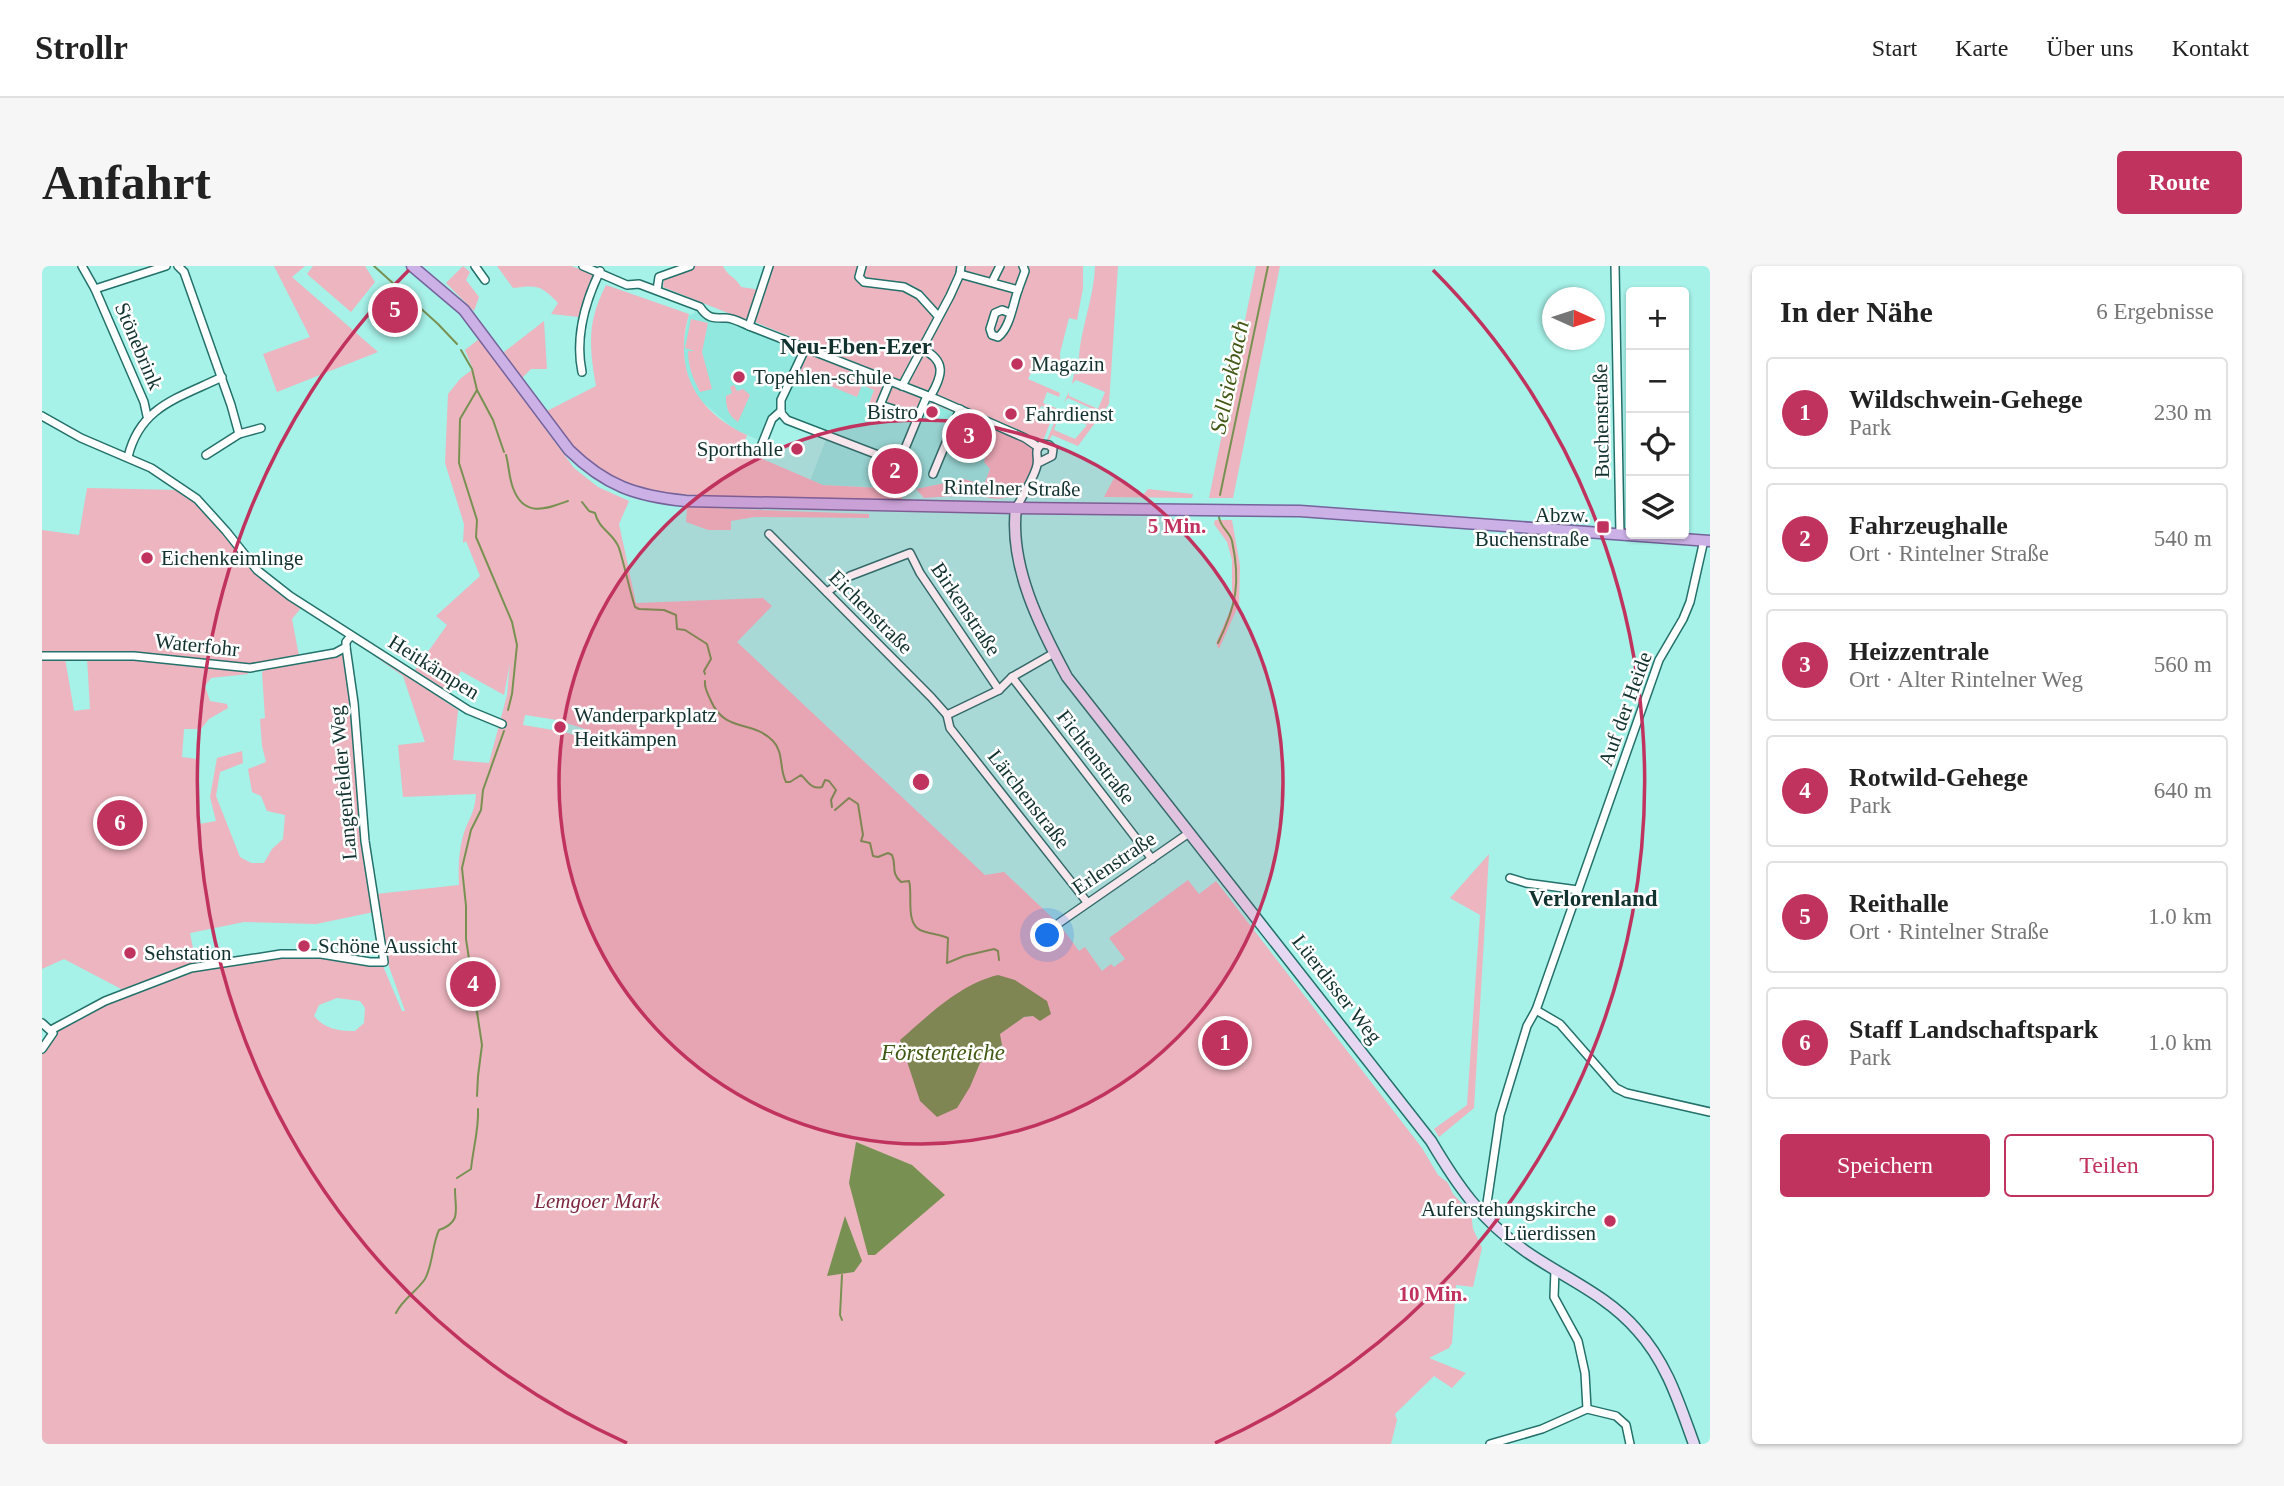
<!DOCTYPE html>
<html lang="de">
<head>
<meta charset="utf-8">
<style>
	body { margin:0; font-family:"Times New Roman",serif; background:#f6f6f6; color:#222 }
	.controls { position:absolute; right:21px; top:21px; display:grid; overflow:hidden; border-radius:7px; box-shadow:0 2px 5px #0004 }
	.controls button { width:63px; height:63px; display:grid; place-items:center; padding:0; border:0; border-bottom:2px solid #e0e0e0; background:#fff; color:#222; font:35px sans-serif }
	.compass { position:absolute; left:1500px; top:21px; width:63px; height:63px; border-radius:50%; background:#fff; box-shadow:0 2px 5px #0004; rotate:93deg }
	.you { position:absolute; left:1006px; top:670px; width:24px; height:24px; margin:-18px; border:5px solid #fff; border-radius:50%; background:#1a73e8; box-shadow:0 0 0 10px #1a73e833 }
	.badge { display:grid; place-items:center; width:46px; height:46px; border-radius:50%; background:#c1335f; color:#fff; font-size:23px; font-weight:700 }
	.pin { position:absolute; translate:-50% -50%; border:4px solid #fff; box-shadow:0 2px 7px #0006 }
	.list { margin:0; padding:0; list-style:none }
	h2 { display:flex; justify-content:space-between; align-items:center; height:91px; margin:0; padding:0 28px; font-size:30px }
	h2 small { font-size:23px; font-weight:400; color:#767676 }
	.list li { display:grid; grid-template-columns:46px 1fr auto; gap:21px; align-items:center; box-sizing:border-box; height:112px; margin:0 14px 14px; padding:0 14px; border:2px solid #e0e0e0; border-radius:7px }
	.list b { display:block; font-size:26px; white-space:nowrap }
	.list p { margin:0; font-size:23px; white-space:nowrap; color:#767676 }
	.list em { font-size:23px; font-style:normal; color:#767676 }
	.actions { display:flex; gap:14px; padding:21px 28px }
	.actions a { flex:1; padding:16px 0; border:2px solid #c1335f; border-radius:7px; text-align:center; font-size:24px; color:#c1335f }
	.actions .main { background:#c1335f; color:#fff }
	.icon { flex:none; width:38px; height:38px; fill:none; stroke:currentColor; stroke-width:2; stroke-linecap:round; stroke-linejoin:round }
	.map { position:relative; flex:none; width:1668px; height:1178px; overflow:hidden; border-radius:7px }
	header { display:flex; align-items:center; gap:42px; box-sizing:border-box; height:98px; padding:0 35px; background:#fff; border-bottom:2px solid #e0e0e0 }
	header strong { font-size:33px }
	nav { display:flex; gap:38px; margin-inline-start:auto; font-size:24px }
	.intro { display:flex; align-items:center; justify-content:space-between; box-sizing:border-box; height:168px; padding:0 42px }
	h1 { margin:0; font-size:49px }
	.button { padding:18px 32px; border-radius:7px; background:#c1335f; color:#fff; font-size:24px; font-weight:700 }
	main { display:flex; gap:42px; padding:0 42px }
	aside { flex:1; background:#fff; border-radius:7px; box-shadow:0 2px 5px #0004 }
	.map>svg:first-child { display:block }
	.built { fill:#91e8de }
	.green { fill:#edb5bf; fill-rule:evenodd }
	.water { fill:#789152 }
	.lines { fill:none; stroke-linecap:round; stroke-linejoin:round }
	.stream { stroke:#789152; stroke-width:2 }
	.minor-casing { stroke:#23716a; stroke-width:10 }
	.secondary-casing { stroke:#23716a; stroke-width:13 }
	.primary-casing { stroke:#75639b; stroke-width:13 }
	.minor { stroke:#fff; stroke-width:7 }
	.secondary { stroke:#e6d8f2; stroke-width:10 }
	.primary { stroke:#ccb1e6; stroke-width:10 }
	.ring { fill:none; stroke:#c1335f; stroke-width:3.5 }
	.poi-dot { fill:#c1335f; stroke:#fff; stroke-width:2.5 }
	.labels { text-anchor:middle; stroke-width:5; stroke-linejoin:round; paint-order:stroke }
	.street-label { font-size:21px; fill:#12322f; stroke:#fff }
	.poi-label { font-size:21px; fill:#12322f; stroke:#fff; text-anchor:start }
	.park-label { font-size:21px; font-style:italic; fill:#7f2740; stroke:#fff }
	.neighbourhood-label { font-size:23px; font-weight:bold; fill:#12322f; stroke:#fff }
	.water-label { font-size:23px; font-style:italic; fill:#405813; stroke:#fff }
	.centre { fill:#c1335f; stroke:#fff; stroke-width:3.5 }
	.ring-label { font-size:21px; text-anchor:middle; font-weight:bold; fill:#c1335f; stroke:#fff; stroke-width:5; stroke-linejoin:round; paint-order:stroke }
</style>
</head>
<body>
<header>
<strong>Strollr</strong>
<nav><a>Start</a><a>Karte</a><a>Über uns</a><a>Kontakt</a></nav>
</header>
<div class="intro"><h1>Anfahrt</h1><a class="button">Route</a></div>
<main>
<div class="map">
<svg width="1668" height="1178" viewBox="0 0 1668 1178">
	<rect width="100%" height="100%" fill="#a6f1e8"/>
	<g class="built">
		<polygon points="654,43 661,51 678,57 687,55 759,82 736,144 721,176 692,163 659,135 651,124 644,104 641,81 647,49 652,48"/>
		<polygon points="753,105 814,130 819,119 832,124 827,138 881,134 913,147 919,157 942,167 945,180 942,187 948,202 942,219 922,213 874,223 781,219 768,215 786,168 750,154 741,138"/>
	</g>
	<g class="green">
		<polygon points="232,0 263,0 250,11 336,86 235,126 221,88 268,71"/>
		<polygon points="271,0 323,0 333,16 309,46 265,8"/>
		<polygon points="421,0 428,6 424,14 437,31 432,45 404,17"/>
		<path d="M455 0H529L552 8 537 51 509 48 516 37C499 19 495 19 471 22Z"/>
		<path d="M651 0H681C685 10 694 11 699 21L718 24 706 55 621 21 622 13Z"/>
		<polygon points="728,0 1041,0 1041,22 1035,54 1027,52 1018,87 1019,107 1025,108 1025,112 994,97 986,113 1018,127 1017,131 1005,126 1001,137 1014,142 1013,144 999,140 995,151 1008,157 1001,175 996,175 992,185 993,196 975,230 955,233 929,229 882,232 874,223 922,213 942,219 948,203 942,196 945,180 938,177 942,167 919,157 913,147 881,134 872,152 827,138 832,124 820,119 815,131 749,104 762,76 710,55"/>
		<path d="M1053 0H1076L1067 138 1036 180 1010 169 1007 175 1005 174 1012 157 1014 158 1012 164 1033 173 1045 159 1021 148 1024 143V148L1046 157 1055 145 1026 132 1022 136 1027 126V130L1056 143 1063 126 1034 114 1030 118 1032 108H1037C1034 72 1052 36 1053 0Z"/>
		<polygon points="1214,0 1238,0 1191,232 1167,232"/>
		<path d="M564 19 647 48C631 103 653 145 705 169L700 184 781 219 860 223V240L639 231 601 224 567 210 530 181 503 146 554 120C547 80 545 56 564 19Z"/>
		<path d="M649 53 666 57 660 86 670 123 658 126C651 113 646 100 646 85H653L643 82Z"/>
		<polygon points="502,55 505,103 489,103 479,113 462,86"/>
		<path d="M437 73 532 202 556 221 587 235 577 258 594 337 721 332 730 340 695 376 943 609 962 606 1018 659 1037 685 1043 681 1060 705 1069 698 1072 701 1083 693 1067 672 1146 614 1157 628 1174 615 1380 882 1396 909 1406 917 1411 928 1429 947 1431 963 1440 982 1431 1021 1414 1019 1410 1077 1407 1082 1387 1092 1424 1107 1410 1122 1392 1110 1353 1148 1355 1154 1349 1178H0V784L15 763 83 725 22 693 0 703V393L23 392 32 445 48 443 45 391H73L205 403 206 408 169 412 163 420 168 435 185 438 186 442 167 453 159 463H142L140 491 155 493 157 558 174 555 168 531 175 492 200 485 201 497 178 506 174 530 198 591 209 597H222L230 583 241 573 243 549 225 545 219 530 210 526 206 503 224 496 220 480 218 453 223 452 220 406 229 401 302 387 332 646 274 658 202 656 148 667 154 697 113 711 84 724C135 709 185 694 238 690 272 687 308 696 341 700L360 745H363L345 695 334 628 417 619C416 600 417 579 424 561 430 548 433 543 434 528L361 531 356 479 383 476 361 410 331 389 332 387 416 444 411 494 447 497 465 429 468 397 462 429 419 405 406 426 373 404 405 359 394 350 438 310 424 275 421 277 422 258 403 197 406 128 418 113 431 103 423 84ZM483 449 515 454 546 464 544 473 523 466 481 459ZM973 714 991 750 982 751 957 768 960 780 938 797ZM295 732 318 735 323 742 322 757 313 765C296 765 283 763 272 750L277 739Z"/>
		<path d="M692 119 695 125 701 123 708 129 696 156C686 149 684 142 684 130L690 127 688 121Z"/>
		<polygon points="1072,212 1101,229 1106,223 1151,228 1150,232 1062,231"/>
		<polygon points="45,222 135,224 154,237 176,259 215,308 259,342 250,353 257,390 204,400 0,388 0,264 37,269"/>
		<polygon points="645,241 827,248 827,252 713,251 689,255 689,264 666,264 644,256"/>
		<polygon points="1173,254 1190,254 1198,300 1197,338 1177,383 1174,377 1190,340 1190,294 1185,276 1172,258"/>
		<polygon points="1447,588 1432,842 1397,871 1392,863 1425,839 1438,649 1408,632"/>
	</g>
	<g class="water">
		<path d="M956 709 973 714 1005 735 1009 748 998 755 991 750 982 751 958 768 960 779 938 797 928 821 915 842 895 851 878 835 858 774C887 749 918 718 956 709Z"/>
		<polygon points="814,876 870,899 903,929 833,989 826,989 807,917"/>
		<polygon points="803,950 820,995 812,1006 785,1010"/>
	</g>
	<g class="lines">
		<g class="stream">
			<polyline points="332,0 396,58 415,78"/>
			<polyline points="419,84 430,103 435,124 451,154 462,186"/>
			<polyline points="435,124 418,153 417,197 435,254 434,271 470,356 475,379 470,428 466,444"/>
			<path d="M464 189C467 200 467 212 471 222 482 252 504 243 526 235"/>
			<polyline points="1178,229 1226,0"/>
			<path d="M540 236 547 245 553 247C557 264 572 267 577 282 583 301 587 322 593 341L597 343 622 344 634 349 635 363 643 364 665 378 669 393 662 405 663 408"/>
			<path d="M1176 377C1194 340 1199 317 1190 275 1188 266 1178 261 1177 251"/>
			<path d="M663 415C662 422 666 428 669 435 683 467 711 454 731 475 742 486 737 503 744 516H748L759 509C766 515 769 524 780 521L783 514 787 515 794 524 789 534 790 541"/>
			<path d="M793 544 807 532 816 538 821 569 819 575 828 577 831 590 836 591 846 587 850 589C855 600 848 606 859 616L867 615C871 628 863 656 878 664 887 668 897 668 906 672L905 697 922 690 952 683 956 685 957 694"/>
			<polyline points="435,830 436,810 440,779 424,673 424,640 420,602 429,564 439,544 441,524 462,465"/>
			<path d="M415 912 429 903C431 883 437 863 436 843"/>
			<polyline points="800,1009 798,1049 800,1054"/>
			<path d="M354 1047C360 1034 375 1025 383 1013 391 998 390 979 397 964 420 956 413 944 413 923"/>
		</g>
		<defs>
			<g id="minor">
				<polyline points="40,0 53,23 102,136 105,150"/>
				<polyline points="136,0 142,6 189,139 197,168"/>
				<polyline points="433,0 443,14"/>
				<path d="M541 0 585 19 597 18 658 41C666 53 671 52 684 52 691 52 700 57 707 60L894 133 983 172 996 181"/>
				<polyline points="820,0 817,11 822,16 862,21 877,29 896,50"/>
				<polyline points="1573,0 1578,268"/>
				<path d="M918 8 976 24C971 38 968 62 956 71L950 69 948 63 953 47 960 44 968 47"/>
				<polyline points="950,16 958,0"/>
				<polyline points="53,23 124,0"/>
				<polyline points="615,24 617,11 648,0"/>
				<polyline points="976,24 983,5 981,0"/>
				<polyline points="707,60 727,0"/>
				<path d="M879 82C905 95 901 109 888 131"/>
				<polyline points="763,83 739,134 739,147 745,154 857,197 876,151"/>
				<path d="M540 106C533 72 543 36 558 5"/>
				<polyline points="848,115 838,139 876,151 885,130"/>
				<polyline points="860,120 908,30 918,8 919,0"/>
				<polyline points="0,150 39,172 109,202 155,233 184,265 215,304 248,330 426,444 460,458"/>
				<polyline points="718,183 730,153 739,145"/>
				<polyline points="164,189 197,168 219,162"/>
				<path d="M86 191C98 140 137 132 180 111"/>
				<polyline points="891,208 918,143"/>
				<path d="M974 242C980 231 993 210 995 199 997 189 991 185 1000 178L1007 179 1011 183 1010 190 996 197"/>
				<polyline points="727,268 889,431 905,449 908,462 1045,636"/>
				<polyline points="785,326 808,310 868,287 878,307 957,424"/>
				<polyline points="0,390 92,390 208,402 293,387 304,381"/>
				<polyline points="970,411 1110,593"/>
				<polyline points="905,449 957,424 970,411 1012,387"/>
				<polyline points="1468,612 1484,617 1536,624"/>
				<polyline points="1017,657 1147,567"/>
				<polyline points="1494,744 1518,758 1574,822 1584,827 1668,846"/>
				<polyline points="0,757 11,767 0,783"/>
				<polyline points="9,764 63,735 149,702 239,688 279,688 328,696 342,696 323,575 312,437 304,381 304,376 308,371"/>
				<polyline points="1440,949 1445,937 1458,849 1485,760 1494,744 1617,394 1641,353 1648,336 1662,274"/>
				<polyline points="1513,1004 1512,1031 1536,1075 1543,1107 1545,1143"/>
				<polyline points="1448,1178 1500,1163 1545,1143 1574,1150 1584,1159 1588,1178"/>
			</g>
			<path id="secondary" d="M974 242C967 300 998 361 1025 411L1389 875C1415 919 1439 954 1482 984 1520 1011 1564 1028 1595 1064 1625 1097 1637 1137 1652 1178"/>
			<path id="primary" d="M370 0 422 44 527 184C564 220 594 230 644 235L974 242 1258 245 1668 275"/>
		</defs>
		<use href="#minor" class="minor-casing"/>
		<use href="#secondary" class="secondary-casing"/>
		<use href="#primary" class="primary-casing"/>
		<use href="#minor" class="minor"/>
		<use href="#secondary" class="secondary"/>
		<use href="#primary" class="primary"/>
	</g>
	<circle cx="879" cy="516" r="362" fill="#c1335f" fill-opacity=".12"/>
	<g class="ring">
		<circle cx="879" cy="516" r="362"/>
		<path d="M585 1177A724 724 0 0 1 367 4M1391 4A724 724 0 0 1 1173 1177"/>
	</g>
	<g class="poi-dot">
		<circle cx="975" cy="98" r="7"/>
		<circle cx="697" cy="111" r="7"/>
		<circle cx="890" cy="146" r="7"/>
		<circle cx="969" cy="148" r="7"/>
		<circle cx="755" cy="183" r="7"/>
		<rect x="1554" y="254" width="14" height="14" rx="3.5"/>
		<circle cx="105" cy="292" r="7"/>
		<circle cx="518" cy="461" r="7"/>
		<circle cx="262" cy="680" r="7"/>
		<circle cx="88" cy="687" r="7"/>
		<circle cx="1568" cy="955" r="7"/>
	</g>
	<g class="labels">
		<g class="street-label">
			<text transform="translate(97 80) rotate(67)" y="7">Stönebrink</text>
			<text transform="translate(1559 155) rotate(-91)" y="7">Buchenstraße</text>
			<text transform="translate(970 222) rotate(1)" y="7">Rintelner Straße</text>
			<text transform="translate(924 343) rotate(56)" y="7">Birkenstraße</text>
			<text transform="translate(829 346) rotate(45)" y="7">Eichenstraße</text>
			<text transform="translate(155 379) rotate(6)" y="7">Waterfohr</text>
			<text transform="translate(392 401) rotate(32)" y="7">Heitkämpen</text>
			<text transform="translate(1583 443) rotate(-70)" y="7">Auf der Heide</text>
			<text transform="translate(1054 491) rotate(52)" y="7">Fichtenstraße</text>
			<text transform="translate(301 517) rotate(-95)" y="7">Langenfelder Weg</text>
			<text transform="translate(987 533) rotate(52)" y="7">Lärchenstraße</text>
			<text transform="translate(1072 597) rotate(-34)" y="7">Erlenstraße</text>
			<text transform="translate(1295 723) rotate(52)" y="7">Lüerdisser Weg</text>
		</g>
		<g class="poi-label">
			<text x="989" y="105">Magazin</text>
			<text x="711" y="118">Topehlen-schule</text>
			<text x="876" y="153" text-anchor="end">Bistro</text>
			<text x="983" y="155">Fahrdienst</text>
			<text x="741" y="190" text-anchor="end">Sporthalle</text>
			<text x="1547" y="256" text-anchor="end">Abzw.<tspan x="1547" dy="24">Buchenstraße</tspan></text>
			<text x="119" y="299">Eichenkeimlinge</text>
			<text x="532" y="456">Wanderparkplatz<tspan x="532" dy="24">Heitkämpen</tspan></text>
			<text x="276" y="687">Schöne Aussicht</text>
			<text x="102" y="694">Sehstation</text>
			<text x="1554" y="950" text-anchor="end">Auferstehungskirche<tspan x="1554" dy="24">Lüerdissen</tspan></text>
		</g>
		<g class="park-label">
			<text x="555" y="942">Lemgoer Mark</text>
		</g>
		<g class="neighbourhood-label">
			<text x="814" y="88">Neu-Eben-Ezer</text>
			<text x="1551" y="640">Verlorenland</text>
		</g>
		<g class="water-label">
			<text transform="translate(1187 111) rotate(-78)" y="8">Sellsiekbach</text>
			<text x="901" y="794">Försterteiche</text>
		</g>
	</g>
	<circle cx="879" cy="516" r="10" class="centre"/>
	<g class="ring-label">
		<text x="1135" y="267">5 Min.</text>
		<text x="1391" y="1035">10 Min.</text>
	</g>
</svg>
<div class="controls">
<button>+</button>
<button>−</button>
<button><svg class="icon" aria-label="locate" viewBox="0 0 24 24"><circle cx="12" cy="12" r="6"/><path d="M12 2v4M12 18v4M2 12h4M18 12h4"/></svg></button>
<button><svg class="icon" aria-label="layers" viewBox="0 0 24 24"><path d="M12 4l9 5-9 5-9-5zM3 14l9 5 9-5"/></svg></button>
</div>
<svg class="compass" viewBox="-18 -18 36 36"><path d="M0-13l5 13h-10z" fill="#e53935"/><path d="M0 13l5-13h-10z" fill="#767676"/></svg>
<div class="you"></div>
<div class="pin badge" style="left:1183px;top:777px">1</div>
<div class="pin badge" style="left:853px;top:205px">2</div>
<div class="pin badge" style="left:927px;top:170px">3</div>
<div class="pin badge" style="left:431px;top:718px">4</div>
<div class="pin badge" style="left:353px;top:44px">5</div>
<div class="pin badge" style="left:78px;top:557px">6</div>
</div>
<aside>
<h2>In der Nähe<small>6 Ergebnisse</small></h2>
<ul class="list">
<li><span class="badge">1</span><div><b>Wildschwein-Gehege</b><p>Park</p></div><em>230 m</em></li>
<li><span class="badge">2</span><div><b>Fahrzeughalle</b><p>Ort · Rintelner Straße</p></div><em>540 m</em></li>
<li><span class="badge">3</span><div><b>Heizzentrale</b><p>Ort · Alter Rintelner Weg</p></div><em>560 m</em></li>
<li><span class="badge">4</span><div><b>Rotwild-Gehege</b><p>Park</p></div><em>640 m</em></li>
<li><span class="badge">5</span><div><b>Reithalle</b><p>Ort · Rintelner Straße</p></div><em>1.0 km</em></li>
<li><span class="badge">6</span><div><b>Staff Landschaftspark</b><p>Park</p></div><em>1.0 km</em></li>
</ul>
<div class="actions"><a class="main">Speichern</a><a>Teilen</a></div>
</aside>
</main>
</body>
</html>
